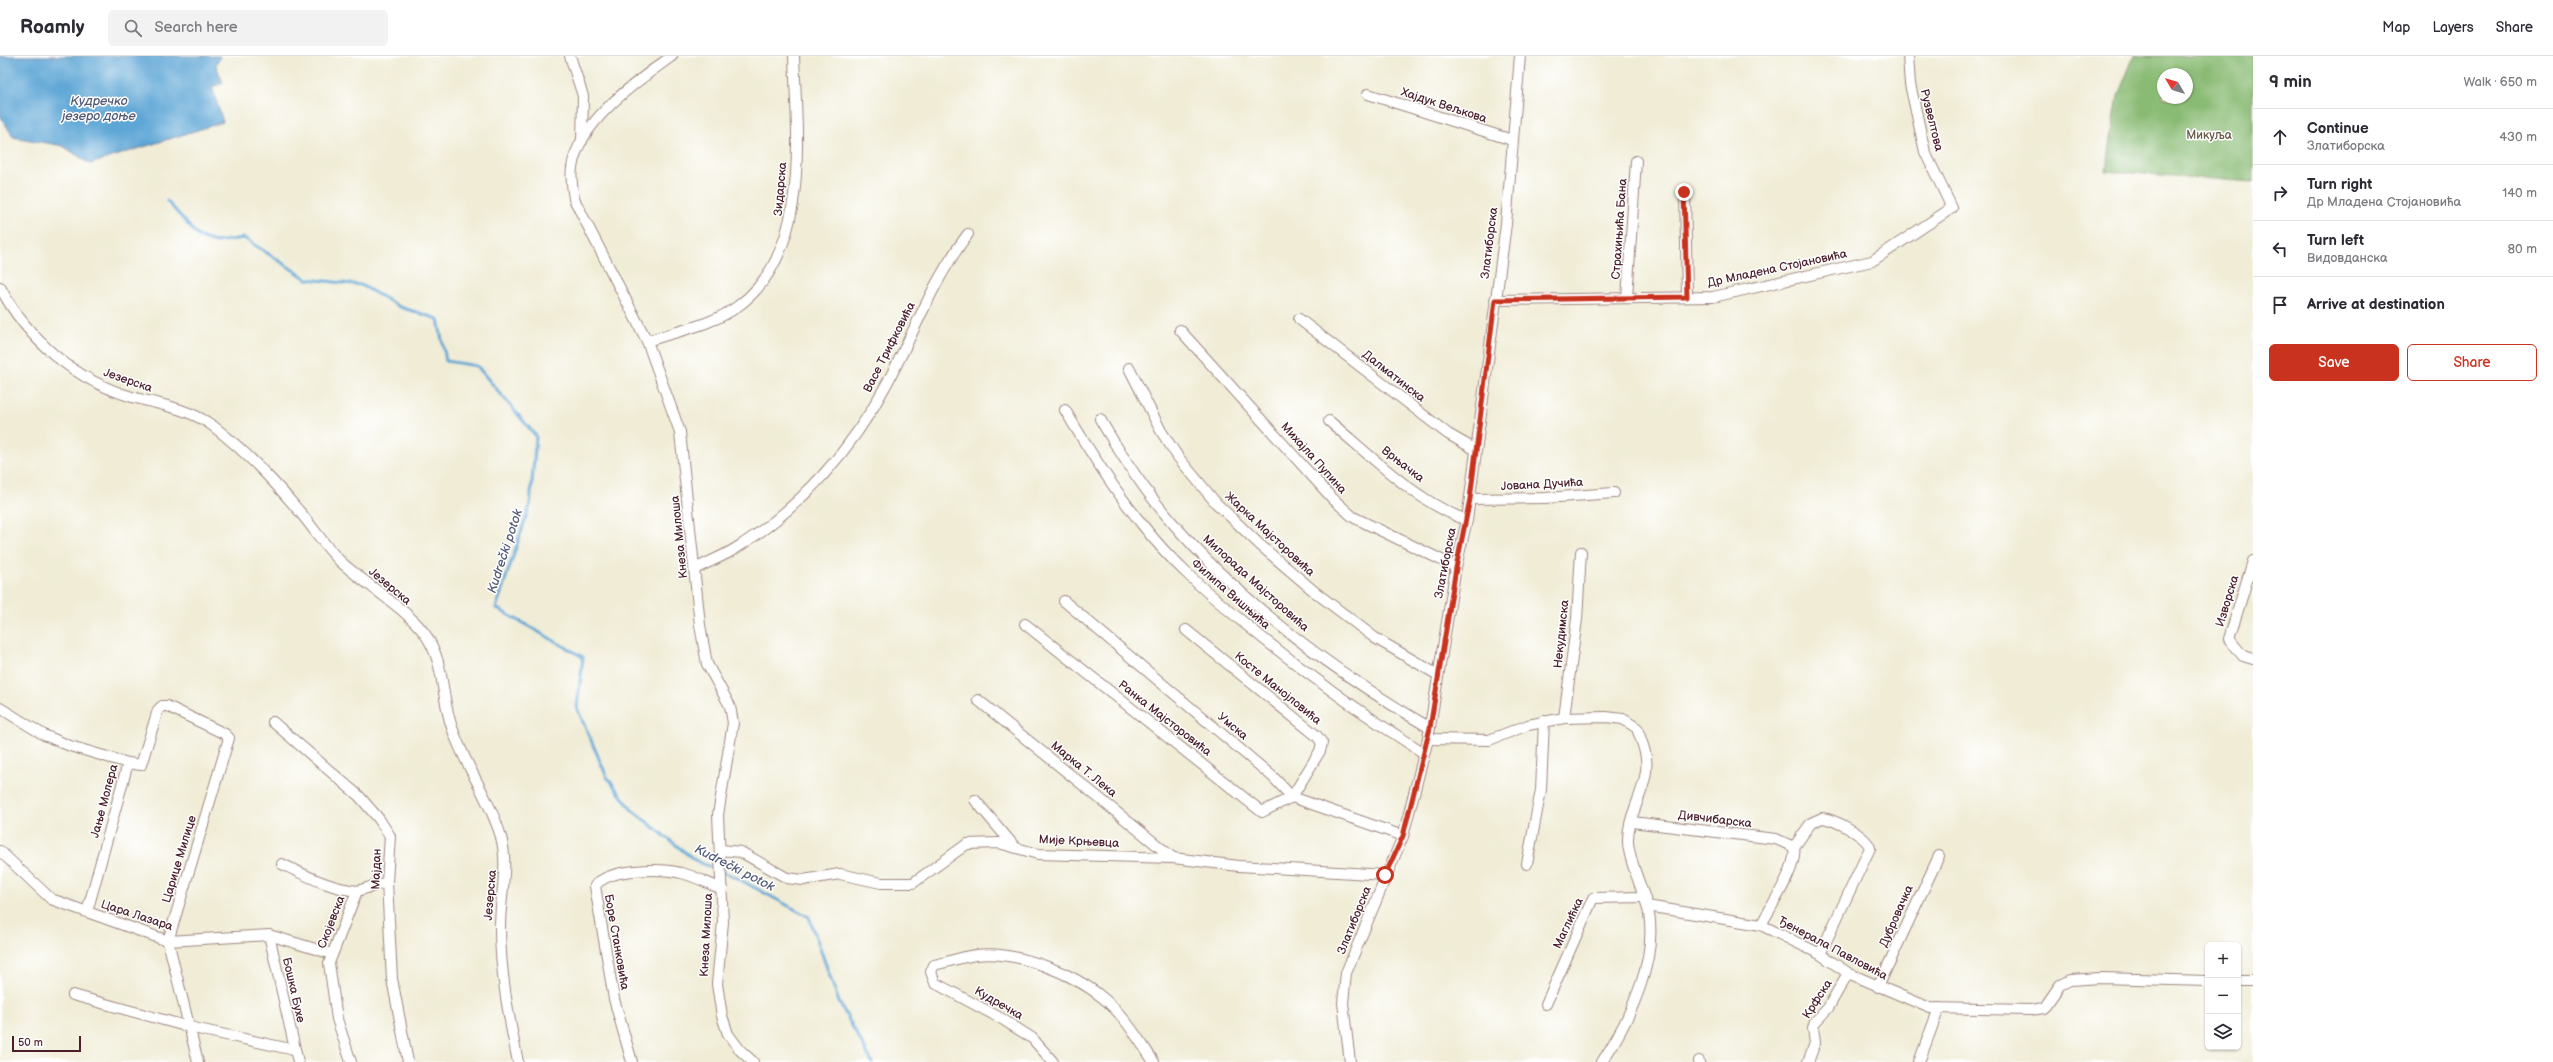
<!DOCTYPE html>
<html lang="en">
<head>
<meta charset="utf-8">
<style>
	body { margin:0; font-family:"Balsamiq Sans",sans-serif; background:#f2f2f3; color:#2b2b33 }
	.controls { position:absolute; right:12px; bottom:12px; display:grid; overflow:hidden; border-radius:6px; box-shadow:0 1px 3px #0004 }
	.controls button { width:36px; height:36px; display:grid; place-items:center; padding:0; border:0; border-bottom:1px solid #e1e1e2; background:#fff; color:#2b2b33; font:20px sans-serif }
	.compass { position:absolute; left:2157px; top:12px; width:36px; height:36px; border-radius:50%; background:#fff; box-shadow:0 1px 3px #0004; rotate:308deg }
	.scale { position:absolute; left:12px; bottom:10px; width:69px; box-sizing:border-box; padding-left:4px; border:2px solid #4a1f2b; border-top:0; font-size:11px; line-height:14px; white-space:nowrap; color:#4a1f2b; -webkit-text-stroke:3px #fff; paint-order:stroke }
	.stop { position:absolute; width:12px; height:12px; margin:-9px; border:3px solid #c8321e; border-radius:50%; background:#fff }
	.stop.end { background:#c8321e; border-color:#fff; box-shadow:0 1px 4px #0008 }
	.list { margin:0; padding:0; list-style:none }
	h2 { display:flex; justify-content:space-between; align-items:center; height:52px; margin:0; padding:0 16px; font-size:17px }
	h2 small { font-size:13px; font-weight:400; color:#7c7c81 }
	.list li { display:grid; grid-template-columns:26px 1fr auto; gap:12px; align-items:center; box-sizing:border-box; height:56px; padding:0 16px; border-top:1px solid #e1e1e2 }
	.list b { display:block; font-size:15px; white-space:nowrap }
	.list p { margin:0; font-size:13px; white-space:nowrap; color:#7c7c81 }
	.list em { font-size:13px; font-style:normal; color:#7c7c81 }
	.actions { display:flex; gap:8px; padding:12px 16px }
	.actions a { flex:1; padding:9px 0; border:1px solid #c8321e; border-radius:6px; text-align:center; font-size:14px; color:#c8321e }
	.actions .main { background:#c8321e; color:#fff }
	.icon { flex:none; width:22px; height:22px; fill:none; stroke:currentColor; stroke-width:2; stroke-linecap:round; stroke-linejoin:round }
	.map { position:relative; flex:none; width:2253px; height:1006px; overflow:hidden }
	header { display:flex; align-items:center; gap:24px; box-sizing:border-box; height:56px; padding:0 20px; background:#fff; border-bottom:1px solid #e1e1e2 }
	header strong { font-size:19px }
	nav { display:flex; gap:22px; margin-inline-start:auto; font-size:14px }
	.search { width:280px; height:36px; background:#f2f2f3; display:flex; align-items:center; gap:10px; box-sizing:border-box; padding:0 14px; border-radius:6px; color:#7c7c81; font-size:15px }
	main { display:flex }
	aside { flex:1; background:#fff }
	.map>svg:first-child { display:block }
	.forest { fill:#8abb74; stroke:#6a6d50; fill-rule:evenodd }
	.water { fill:#5da6d5; stroke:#546280 }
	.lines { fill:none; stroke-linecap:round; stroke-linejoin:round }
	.stream { stroke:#5da6d5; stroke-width:3 }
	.minor-casing { stroke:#9d8680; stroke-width:12 }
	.minor { stroke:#fff; stroke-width:10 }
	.route { stroke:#c8321e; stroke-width:5 }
	.labels { text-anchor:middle; stroke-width:3; stroke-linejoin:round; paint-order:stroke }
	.street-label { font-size:12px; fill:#4a1f2b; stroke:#fff }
	.park-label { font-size:12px; fill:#685747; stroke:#fff }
	.water-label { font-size:13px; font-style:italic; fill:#535c77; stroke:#fff }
</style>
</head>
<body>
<header>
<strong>Roamly</strong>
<div class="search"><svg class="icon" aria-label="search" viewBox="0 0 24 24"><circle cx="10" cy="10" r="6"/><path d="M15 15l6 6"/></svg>Search here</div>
<nav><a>Map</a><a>Layers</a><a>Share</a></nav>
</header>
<main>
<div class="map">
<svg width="2253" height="1006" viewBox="0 0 2253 1006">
	<rect width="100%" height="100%" fill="#fff"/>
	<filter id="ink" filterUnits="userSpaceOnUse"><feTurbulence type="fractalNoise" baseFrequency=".025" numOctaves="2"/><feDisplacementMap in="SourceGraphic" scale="8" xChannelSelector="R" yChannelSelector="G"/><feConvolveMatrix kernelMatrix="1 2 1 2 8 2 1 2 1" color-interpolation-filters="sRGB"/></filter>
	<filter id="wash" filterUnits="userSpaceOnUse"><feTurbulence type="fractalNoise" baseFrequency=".012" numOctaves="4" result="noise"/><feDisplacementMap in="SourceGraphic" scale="16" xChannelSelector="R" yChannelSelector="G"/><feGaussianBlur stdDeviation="0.9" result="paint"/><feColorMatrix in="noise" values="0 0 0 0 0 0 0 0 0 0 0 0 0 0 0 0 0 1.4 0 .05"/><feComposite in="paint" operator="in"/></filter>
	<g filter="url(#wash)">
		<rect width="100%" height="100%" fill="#f0ecd5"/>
		<path class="forest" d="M2134 0H2253V126L2106 115 2118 39ZM2163 18H2187V42H2163Z"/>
		<polygon class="water" points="0,0 220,0 216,9 223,27 212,31 223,66 90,108 63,90 13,81 0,59"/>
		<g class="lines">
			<polyline class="stream" points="167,145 198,180 215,186 244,182 307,223 361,229 400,251 438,263 446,305 477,310 536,380 530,449 496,552 583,601 577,652 607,721 632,754 696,805 737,822 809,861 839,946 872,1006"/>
		</g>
	</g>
	<g filter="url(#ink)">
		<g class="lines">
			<defs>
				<g id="minor">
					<polyline points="570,0 583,40 582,85"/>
					<path d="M672 0C637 25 578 66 572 112 570 122 573 133 574 143L647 285 680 376 700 569 707 608 730 650 733 667 718 759 723 866 717 928 722 960 728 978 740 994 753 1006"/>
					<polyline points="1368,38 1512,84"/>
					<polyline points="1685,136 1687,241"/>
					<path d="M0 231C28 284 75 324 132 341 159 348 190 353 213 370 244 394 274 425 299 455 313 471 325 491 341 506 365 528 407 553 425 578 444 605 441 635 450 665 461 704 490 742 501 781 509 811 500 840 500 871 500 916 509 962 518 1006"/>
					<polyline points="1627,242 1636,105"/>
					<polyline points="1495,244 1713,241 1872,205 1952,152 1925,96 1910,28 1908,0"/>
					<polyline points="1299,263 1448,378 1476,394"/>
					<polyline points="1180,274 1332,442 1353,461 1456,511"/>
					<path d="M647 285C677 275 713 269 738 250 811 197 797 80 794 0"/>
					<polyline points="1129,312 1161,375 1178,401 1216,447 1260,489 1315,536 1375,582 1438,619"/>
					<path d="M1065 354C1088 393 1113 432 1141 467 1170 505 1206 536 1243 566 1301 614 1360 657 1424 697"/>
					<path d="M1100 363C1121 399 1144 434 1171 465 1243 549 1335 616 1430 672"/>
					<path d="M1329 365C1369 398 1417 447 1467 464"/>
					<polyline points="1470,443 1545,442 1614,437"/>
					<polyline points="2253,505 2229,583 2243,600 2253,603"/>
					<path d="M695 513C710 505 727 499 741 489 802 450 852 393 886 329 914 278 932 225 968 178"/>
					<polyline points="1064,545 1273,721 1292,741 1403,780"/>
					<polyline points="1025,568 1262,756 1292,741 1320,695 1322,687 1317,680 1186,574"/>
					<polyline points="978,644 1173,802"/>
					<polyline points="0,652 44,679 70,690 128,707 87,856"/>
					<polyline points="1564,662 1577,563 1581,496"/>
					<polyline points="273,666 359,740 379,763 390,780 387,826 392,923 408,1006"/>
					<path d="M1428 683 1489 684 1528 669 1564 662 1606 661 1623 663 1637 672C1640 682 1645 692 1646 702 1650 730 1627 757 1628 785 1628 802 1642 832 1647 849 1661 900 1629 965 1602 1006"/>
					<polyline points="128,707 141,709 158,654 162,650 167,650 225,678 229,682 168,885 198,1006"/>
					<polyline points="975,744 1014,790"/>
					<polyline points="1632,766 1776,783 1794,791"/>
					<path d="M1794 791 1811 767 1822 762C1834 763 1867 780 1870 792L1820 898"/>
					<polyline points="721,794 741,796 787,822 803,824 840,818 881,827 913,827 967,788 999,787 1038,798 1173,802 1239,810 1385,819"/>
					<polyline points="0,795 51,843 168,885 269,879 332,898"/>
					<path d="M282 808C307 820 329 832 357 835"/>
					<polyline points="1527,808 1541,734 1544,665"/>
					<polyline points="1647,850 1761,869 1820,898 1848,917 1930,952 2030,954 2044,952 2060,929 2070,924 2100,922 2208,925"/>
					<path d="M1761 869C1771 850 1798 811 1794 791"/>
					<polyline points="269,879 298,1006"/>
					<polyline points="2238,925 2253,925"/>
					<polyline points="1878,931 1939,800"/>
					<polyline points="73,939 189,971 295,994"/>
					<polyline points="1546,948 1593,842 1644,841"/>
					<polyline points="351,1006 337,963 329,907 357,835 387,826"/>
					<path d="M632 1006 614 943 595 830C608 812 661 812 681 817 695 820 709 828 722 833"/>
					<path d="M1053 1006 1032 982 1002 963 935 927 931 916 934 909C948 906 962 901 976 899 1015 894 1073 917 1103 942 1124 959 1139 984 1154 1006"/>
					<polyline points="1350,1006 1343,947 1346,917 1403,780 1428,683 1456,511 1467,464 1506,168 1520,0"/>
					<polyline points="1699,1006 1699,1005"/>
					<polyline points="1808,1006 1815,987 1813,972 1815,966 1828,952 1848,917"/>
					<polyline points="1919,1006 1939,952"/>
				</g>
			</defs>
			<use href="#minor" class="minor-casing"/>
			<use href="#minor" class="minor"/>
		</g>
	</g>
	<g class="lines" filter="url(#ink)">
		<polyline class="route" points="1385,819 1403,780 1430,672 1456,512 1470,443 1495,244 1687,241 1684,136"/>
	</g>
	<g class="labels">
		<g class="street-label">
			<text transform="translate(1444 49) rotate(18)" y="4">Хајдук Вељкова</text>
			<text transform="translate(1932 64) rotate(76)" y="4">Рузвелтова</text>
			<text transform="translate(780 133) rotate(-85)" y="4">Зидарска</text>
			<text transform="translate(1619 173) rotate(-86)" y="4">Страхињића Бана</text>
			<text transform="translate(1489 187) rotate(-83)" y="4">Златиборска</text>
			<text transform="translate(1777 212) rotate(-12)" y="4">Др Младена Стојановића</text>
			<text transform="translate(889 291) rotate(-63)" y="4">Васе Трифковића</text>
			<text transform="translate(1394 320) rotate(38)" y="4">Далматинска</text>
			<text transform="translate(128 324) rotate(19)" y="4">Језерска</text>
			<text transform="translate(1314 402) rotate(48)" y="4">Михајла Пупина</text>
			<text transform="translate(1403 408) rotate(38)" y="4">Врњачка</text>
			<text transform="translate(1542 428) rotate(-3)" y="4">Јована Дучића</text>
			<text transform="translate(1270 478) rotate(43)" y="4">Жарка Мајсторовића</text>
			<text transform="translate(679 481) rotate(-96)" y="4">Кнеза Милоша</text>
			<text transform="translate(1445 507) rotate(-79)" y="4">Златиборска</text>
			<text transform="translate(1256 527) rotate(42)" y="4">Милорада Мајсторовића</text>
			<text transform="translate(390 530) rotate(40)" y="4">Језерска</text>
			<text transform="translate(1231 538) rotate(41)" y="4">Филипа Вишњића</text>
			<text transform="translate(2227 545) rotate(-73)" y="4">Изворска</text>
			<text transform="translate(1561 578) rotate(-84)" y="4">Некудимска</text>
			<text transform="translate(1278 632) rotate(39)" y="4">Косте Манојловића</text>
			<text transform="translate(1165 662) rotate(38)" y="4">Ранка Мајсторовића</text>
			<text transform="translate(1233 670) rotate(40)" y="4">Умска</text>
			<text transform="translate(1084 713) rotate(39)" y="4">Марка Т. Лека</text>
			<text transform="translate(104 745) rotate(-75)" y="4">Јање Молера</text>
			<text transform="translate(1715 763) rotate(7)" y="4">Дивчибарска</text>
			<text transform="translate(1079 785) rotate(3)" y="4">Мије Крњевца</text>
			<text transform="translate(179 803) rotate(-73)" y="4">Царице Милице</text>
			<text transform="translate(376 813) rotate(-88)" y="4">Мајдан</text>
			<text transform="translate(490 839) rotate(-85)" y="4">Језерска</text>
			<text transform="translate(137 859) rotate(18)" y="4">Цара Лазара</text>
			<text transform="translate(1896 860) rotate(-66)" y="4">Дубровачка</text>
			<text transform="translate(1354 864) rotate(-68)" y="4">Златиборска</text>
			<text transform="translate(331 866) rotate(-69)" y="4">Скојевска</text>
			<text transform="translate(1568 867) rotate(-65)" y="4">Маглићка</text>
			<text transform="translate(706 879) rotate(-87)" y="4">Кнеза Милоша</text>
			<text transform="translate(617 886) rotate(80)" y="4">Боре Станковића</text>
			<text transform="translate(1833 892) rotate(28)" y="4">Ђенерала Павловића</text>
			<text transform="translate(294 934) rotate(77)" y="4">Бошка Бухе</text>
			<text transform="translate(1817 943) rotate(-57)" y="4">Крфска</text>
			<text transform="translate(999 947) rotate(30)" y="4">Кудречка</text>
		</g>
		<g class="park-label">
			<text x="2209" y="83">Микуља</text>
		</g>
		<g class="water-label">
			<text x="99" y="49">Кудречко<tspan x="99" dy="15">језеро доње</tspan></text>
			<text transform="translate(504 495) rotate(-72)" y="5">Kudrečki potok</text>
			<text transform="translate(735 811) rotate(27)" y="5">Kudrečki potok</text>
		</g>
	</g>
</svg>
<div class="controls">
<button>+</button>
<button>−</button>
<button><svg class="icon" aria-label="layers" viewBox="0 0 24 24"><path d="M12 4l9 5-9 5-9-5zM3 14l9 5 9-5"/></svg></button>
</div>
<svg class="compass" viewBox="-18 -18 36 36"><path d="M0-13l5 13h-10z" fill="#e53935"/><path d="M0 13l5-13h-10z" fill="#7c7c81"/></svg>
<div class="scale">50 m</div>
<div class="stop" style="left:1385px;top:819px"></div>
<div class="stop end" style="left:1684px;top:136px"></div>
</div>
<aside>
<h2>9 min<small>Walk · 650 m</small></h2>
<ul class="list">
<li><svg class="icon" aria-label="ahead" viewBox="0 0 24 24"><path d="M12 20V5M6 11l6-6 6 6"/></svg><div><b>Continue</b><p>Златиборска</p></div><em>430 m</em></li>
<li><svg class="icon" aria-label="right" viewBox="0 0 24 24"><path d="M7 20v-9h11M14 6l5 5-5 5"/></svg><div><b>Turn right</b><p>Др Младена Стојановића</p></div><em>140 m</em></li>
<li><svg class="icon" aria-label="left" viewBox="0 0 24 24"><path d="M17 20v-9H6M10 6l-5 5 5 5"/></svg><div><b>Turn left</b><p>Видовданска</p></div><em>80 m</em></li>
<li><svg class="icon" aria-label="arrive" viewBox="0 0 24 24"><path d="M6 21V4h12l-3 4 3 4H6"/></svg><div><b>Arrive at destination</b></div></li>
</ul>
<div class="actions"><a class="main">Save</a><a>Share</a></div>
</aside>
</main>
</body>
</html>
